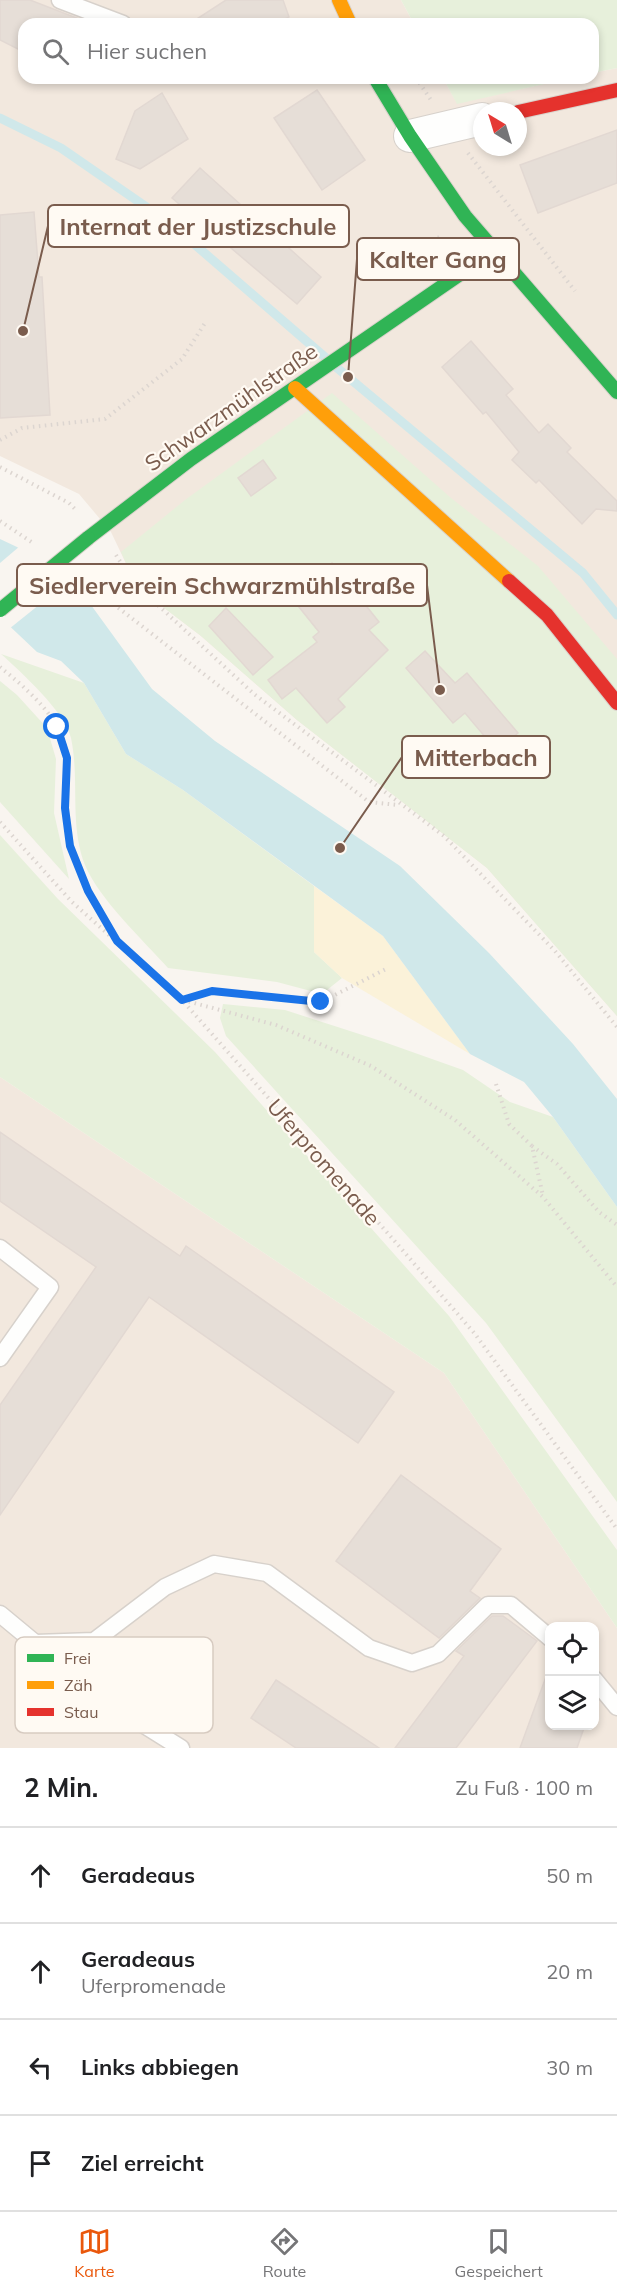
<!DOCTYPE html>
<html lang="de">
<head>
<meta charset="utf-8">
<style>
	body { margin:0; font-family:Mulish,sans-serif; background:#f6f6f6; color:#202124 }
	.controls { position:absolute; right:18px; bottom:18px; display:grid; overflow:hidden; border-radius:12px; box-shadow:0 3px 9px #0003 }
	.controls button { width:54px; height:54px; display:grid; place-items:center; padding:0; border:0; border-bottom:2px solid #e0e0e0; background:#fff; color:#202124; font:30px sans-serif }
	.compass { position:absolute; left:473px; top:102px; width:54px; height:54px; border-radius:50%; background:#fff; box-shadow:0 3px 9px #0003; rotate:322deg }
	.stop { position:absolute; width:18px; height:18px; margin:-14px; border:4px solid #1a73e8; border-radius:50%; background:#fff }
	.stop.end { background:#1a73e8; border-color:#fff; box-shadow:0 2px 6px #0008 }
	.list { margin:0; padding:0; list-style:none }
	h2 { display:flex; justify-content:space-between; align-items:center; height:78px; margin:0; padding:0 24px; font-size:26px }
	h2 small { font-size:20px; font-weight:400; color:#757577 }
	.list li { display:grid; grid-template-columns:39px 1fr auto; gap:18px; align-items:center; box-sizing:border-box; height:96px; padding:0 24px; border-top:2px solid #e0e0e0 }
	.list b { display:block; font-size:22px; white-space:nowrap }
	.list p { margin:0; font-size:20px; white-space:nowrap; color:#757577 }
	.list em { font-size:20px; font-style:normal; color:#757577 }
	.icon { flex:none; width:33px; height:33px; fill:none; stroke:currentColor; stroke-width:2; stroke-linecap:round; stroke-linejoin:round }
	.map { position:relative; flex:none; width:617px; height:1748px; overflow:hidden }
	.search { position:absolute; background:#fff; box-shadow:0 3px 9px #0003; left:18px; right:18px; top:18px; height:66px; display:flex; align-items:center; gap:15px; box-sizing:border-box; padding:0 21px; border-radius:18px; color:#757577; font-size:22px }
	.sheet { height:462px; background:#fff }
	nav { display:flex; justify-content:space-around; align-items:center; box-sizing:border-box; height:84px; border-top:2px solid #e0e0e0; background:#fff; font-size:16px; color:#757577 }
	nav a { display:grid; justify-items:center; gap:3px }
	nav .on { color:#ea580c }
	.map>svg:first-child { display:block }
	.residential { fill:#f2e8de; fill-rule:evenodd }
	.green { fill:#e7f0db }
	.sand { fill:#fbf2d9 }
	.water { fill:#d0e8ea }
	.pier { fill:#f9f5f0 }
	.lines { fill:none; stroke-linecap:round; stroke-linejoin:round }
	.stream { stroke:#d0e8ea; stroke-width:9 }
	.building { fill:#e6ded7; stroke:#e2d8d2; stroke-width:1.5 }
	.lane-casing { stroke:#d7d1cb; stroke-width:19 }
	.street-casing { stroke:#d7d1cb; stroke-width:34 }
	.fast-casing { stroke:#d9d2cb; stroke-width:16 }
	.slow-casing { stroke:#d9d2cb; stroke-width:16 }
	.jam-casing { stroke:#d9d2cb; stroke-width:16 }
	.path { stroke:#dcd5d0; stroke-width:4; stroke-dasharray:1.5 4.5; stroke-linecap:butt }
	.lane { stroke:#fefefd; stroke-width:16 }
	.street { stroke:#fefefd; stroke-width:32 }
	.fast { stroke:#30b455; stroke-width:14 }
	.slow { stroke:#ff9f0a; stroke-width:14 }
	.jam { stroke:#e5322d; stroke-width:14 }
	.fast-bridge-casing { stroke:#d9d2cb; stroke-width:16; stroke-linecap:butt }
	.fast-bridge { stroke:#30b455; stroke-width:14 }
	.route { stroke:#1a73e8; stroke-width:8 }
	.labels { text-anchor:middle; stroke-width:4.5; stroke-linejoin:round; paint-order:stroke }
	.street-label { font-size:22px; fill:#7a5c4d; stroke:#fffaf3 }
	.key { fill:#fffaf3; stroke:#d7cbc1; stroke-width:1.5 }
	.key-label { font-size:16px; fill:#7a5c4d }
	.leader { fill:none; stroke:#7a5c4d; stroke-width:2 }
	.callout-dot { fill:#7a5c4d; stroke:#fffaf3; stroke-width:2 }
	.callout { fill:#fffaf3; stroke:#7a5c4d; stroke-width:2 }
	.callout-label { font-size:24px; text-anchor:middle; font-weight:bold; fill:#7a5c4d }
</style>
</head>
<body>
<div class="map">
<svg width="617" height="1748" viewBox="0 0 617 1748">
	<rect width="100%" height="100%" fill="#f9f5f0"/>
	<g class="residential">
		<path d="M0 0H401L414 24H24V78H443L457 103 571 78H593V73L617 68V1016L487 868 297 720 201 636 163 607 131 574 111 532 79 494 0 456ZM482 111H518V147H482Z"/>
		<path d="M0 1077 444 1373 617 1628V1748H0ZM550 1626H594V1726H550Z"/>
	</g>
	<g class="green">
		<polygon points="401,0 617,0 617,68 593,73 593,24 414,24"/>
		<polygon points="443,78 571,78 457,104"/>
		<polygon points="332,393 451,498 538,566 617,659 617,1016 487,868 297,720 201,636 163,607 131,574 121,552 185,500"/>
		<path d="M1 654 84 683 126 754 183 790 314 886V952L342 978 322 994 277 982 168 968C143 940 99 899 85 865 69 824 80 781 71 738 65 712 21 672 1 654Z"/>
		<polygon points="0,681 17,695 47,728 56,759 54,813 69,879 0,802"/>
		<polygon points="0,835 58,899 215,1052 449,1316 617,1550 617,1628 444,1373 0,1077"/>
		<polygon points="223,1004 285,1010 384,1042 463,1070 510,1102 553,1117 617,1207 617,1502 486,1323 226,1036 220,1018"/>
	</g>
	<polygon class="sand" points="314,886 383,936 470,1054 342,978 314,952"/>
	<polygon class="water" points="0,539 17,547 83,594 152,689 215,741 400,866 489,953 573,1044 617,1099 617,1207 553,1117 524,1082 470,1054 383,936 183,790 126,754 84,683 61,661 37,652 0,617"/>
	<polygon class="pier" points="20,546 70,580 9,629 0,621 0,563"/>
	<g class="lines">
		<g class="stream">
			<polyline points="0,118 61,148 171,224 326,358"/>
			<polyline points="336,367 583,573 617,615"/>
		</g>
	</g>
	<g class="building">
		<polygon points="0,0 30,0 87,22 87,24 24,24 24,52 0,40"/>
		<polygon points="226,0 283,0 289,17 275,24 189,24"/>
		<polygon points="317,90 365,160 322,190 274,118"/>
		<polygon points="162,93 188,139 140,169 116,159 135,111"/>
		<polygon points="617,130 617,183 538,213 520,165"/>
		<polygon points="200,168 321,277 297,304 172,198"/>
		<polygon points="34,212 39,277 42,277 50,415 0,418 0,215"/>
		<polygon points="471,341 513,389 506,395 539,433 548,424 571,448 567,452 617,501 617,511 596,509 582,524 539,480 536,483 512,460 519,452 486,412 483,414 442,367"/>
		<polygon points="263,460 276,478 251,496 238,478"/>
		<polygon points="332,563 379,622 369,630 388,650 338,699 345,707 327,723 296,688 282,699 268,680 317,642 313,637 319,632 291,597"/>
		<polygon points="226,608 273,657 253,675 209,626"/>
		<polygon points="425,651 455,683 467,673 518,733 497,751 465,713 453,723 406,668"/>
		<polygon points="0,1132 180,1256 186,1246 394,1392 358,1443 149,1297 0,1515 0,1405 96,1267 0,1201"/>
		<polygon points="401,1475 501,1549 470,1591 480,1598 439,1638 336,1561"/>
		<polygon points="492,1616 503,1616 537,1641 456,1748 395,1748 464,1656 456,1651"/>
		<polygon points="547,1674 549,1675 549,1725 585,1725 577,1748 520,1748"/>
		<polygon points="276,1680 379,1748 296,1748 251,1718"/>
	</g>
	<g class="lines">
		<defs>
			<g id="lane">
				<polyline points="60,0 123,24"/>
				<polyline points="0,1248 50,1287 0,1358"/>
				<polyline points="0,1614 35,1643 94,1641 165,1587 214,1564 267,1573 369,1648 412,1663 438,1654 488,1605 511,1605 550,1638"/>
				<polyline points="35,1643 117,1708 181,1748"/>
				<polyline points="594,1679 617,1707"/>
			</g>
			<polyline id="street" points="410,136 482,119"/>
			<g id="fast">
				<polyline points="375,78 410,136 465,216 617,392"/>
				<polyline points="88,538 191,459 495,250"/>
			</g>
			<g id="slow">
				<polyline points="339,0 350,24"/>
				<polyline points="295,388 509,581"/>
			</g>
			<g id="jam">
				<polyline points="518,112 617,90"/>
				<polyline points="509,581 547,615 617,703"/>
			</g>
		</defs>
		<use href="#lane" class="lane-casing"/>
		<use href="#street" class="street-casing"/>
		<use href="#fast" class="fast-casing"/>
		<use href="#slow" class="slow-casing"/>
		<use href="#jam" class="jam-casing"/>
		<g class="path">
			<polyline points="416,78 431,100"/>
			<polyline points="468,153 575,291"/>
			<polyline points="420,261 432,242 442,235"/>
			<polyline points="0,440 22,428 105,419 182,359 205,323"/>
			<polyline points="0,467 69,503 75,509"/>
			<polyline points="0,521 33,543"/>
			<polyline points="116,555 134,583 254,694 444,836 555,951 617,1027"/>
			<polyline points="85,582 369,802 398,805"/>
			<path d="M0 667C27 689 67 722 67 761 67 789 62 819 71 847 81 880 98 909 115 938"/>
			<polyline points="0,822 72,902 182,1000 392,1238 475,1334 617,1529"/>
			<polyline points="183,1000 276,1025 371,1066 455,1120 543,1197 617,1287"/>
			<polyline points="183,1000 212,991 321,1002 386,969"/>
			<polyline points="496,1084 509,1124 532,1146 543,1196"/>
			<polyline points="532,1146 557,1164 599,1212 617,1225"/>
		</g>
		<use href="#lane" class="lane"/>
		<use href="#street" class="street"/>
		<use href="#fast" class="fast"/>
		<use href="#slow" class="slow"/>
		<use href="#jam" class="jam"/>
		<defs>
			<polyline id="fast-bridge" points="0,610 88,538"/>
		</defs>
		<use href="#fast-bridge" class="fast-bridge-casing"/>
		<use href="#fast-bridge" class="fast-bridge"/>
	</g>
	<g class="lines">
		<polyline class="route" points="57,727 67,758 65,808 70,846 88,891 117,941 182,1000 212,991 321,1002"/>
	</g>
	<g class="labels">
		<g class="street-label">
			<text transform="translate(231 407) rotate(-35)" y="8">Schwarzmühlstraße</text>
			<text transform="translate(324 1162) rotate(49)" y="8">Uferpromenade</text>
		</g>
	</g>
	<rect x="15" y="1637" width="198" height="96" rx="9" class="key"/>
	<rect x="27" y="1654" width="27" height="8" fill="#30b455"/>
	<rect x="27" y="1681" width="27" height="8" fill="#ff9f0a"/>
	<rect x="27" y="1708" width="27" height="8" fill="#e5322d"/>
	<g class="key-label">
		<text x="64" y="1664">Frei</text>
		<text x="64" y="1691">Zäh</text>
		<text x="64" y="1718">Stau</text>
	</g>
	<path class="leader" d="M23 331L48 226M348 377L357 259M440 690L427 585M340 848L402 757"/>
	<g class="callout-dot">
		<circle cx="23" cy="331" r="6"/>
		<circle cx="348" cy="377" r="6"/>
		<circle cx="440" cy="690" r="6"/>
		<circle cx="340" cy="848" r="6"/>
	</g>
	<g class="callout">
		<rect x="48" y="205" width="301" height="42" rx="6"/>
		<rect x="357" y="238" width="162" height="42" rx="6"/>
		<rect x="17" y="564" width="410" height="42" rx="6"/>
		<rect x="402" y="736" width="148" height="42" rx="6"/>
	</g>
	<g class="callout-label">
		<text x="198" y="235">Internat der Justizschule</text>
		<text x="438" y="268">Kalter Gang</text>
		<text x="222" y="594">Siedlerverein Schwarzmühlstraße</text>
		<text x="476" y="766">Mitterbach</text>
	</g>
</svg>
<div class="controls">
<button><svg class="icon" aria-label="locate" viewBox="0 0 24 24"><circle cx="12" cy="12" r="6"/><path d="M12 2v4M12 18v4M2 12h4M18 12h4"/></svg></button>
<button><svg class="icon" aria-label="layers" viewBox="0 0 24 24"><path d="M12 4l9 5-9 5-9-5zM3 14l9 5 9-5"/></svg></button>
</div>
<svg class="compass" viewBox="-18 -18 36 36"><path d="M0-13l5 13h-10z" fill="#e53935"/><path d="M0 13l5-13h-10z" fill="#757577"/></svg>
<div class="stop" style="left:57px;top:727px"></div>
<div class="stop end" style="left:321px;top:1002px"></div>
<div class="search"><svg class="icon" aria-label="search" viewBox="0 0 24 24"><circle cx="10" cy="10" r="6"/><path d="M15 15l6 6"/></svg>Hier suchen</div>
</div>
<section class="sheet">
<h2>2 Min.<small>Zu Fuß · 100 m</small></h2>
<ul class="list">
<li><svg class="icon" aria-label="ahead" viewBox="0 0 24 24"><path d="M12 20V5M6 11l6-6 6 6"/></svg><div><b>Geradeaus</b></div><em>50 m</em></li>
<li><svg class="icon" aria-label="ahead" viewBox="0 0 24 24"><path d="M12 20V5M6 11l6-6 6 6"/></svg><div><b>Geradeaus</b><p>Uferpromenade</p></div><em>20 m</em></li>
<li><svg class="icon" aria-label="left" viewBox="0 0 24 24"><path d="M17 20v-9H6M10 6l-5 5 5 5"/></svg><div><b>Links abbiegen</b></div><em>30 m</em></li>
<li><svg class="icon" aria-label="arrive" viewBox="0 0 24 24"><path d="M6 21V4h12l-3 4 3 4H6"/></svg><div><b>Ziel erreicht</b></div></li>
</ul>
</section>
<nav>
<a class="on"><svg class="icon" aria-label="map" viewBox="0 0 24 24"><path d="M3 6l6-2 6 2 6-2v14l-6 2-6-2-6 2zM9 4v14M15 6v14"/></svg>Karte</a>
<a><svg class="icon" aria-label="directions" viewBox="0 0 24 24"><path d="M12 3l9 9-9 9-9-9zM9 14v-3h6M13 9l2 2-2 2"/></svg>Route</a>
<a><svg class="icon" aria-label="saved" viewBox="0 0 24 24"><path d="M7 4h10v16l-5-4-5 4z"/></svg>Gespeichert</a>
</nav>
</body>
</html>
